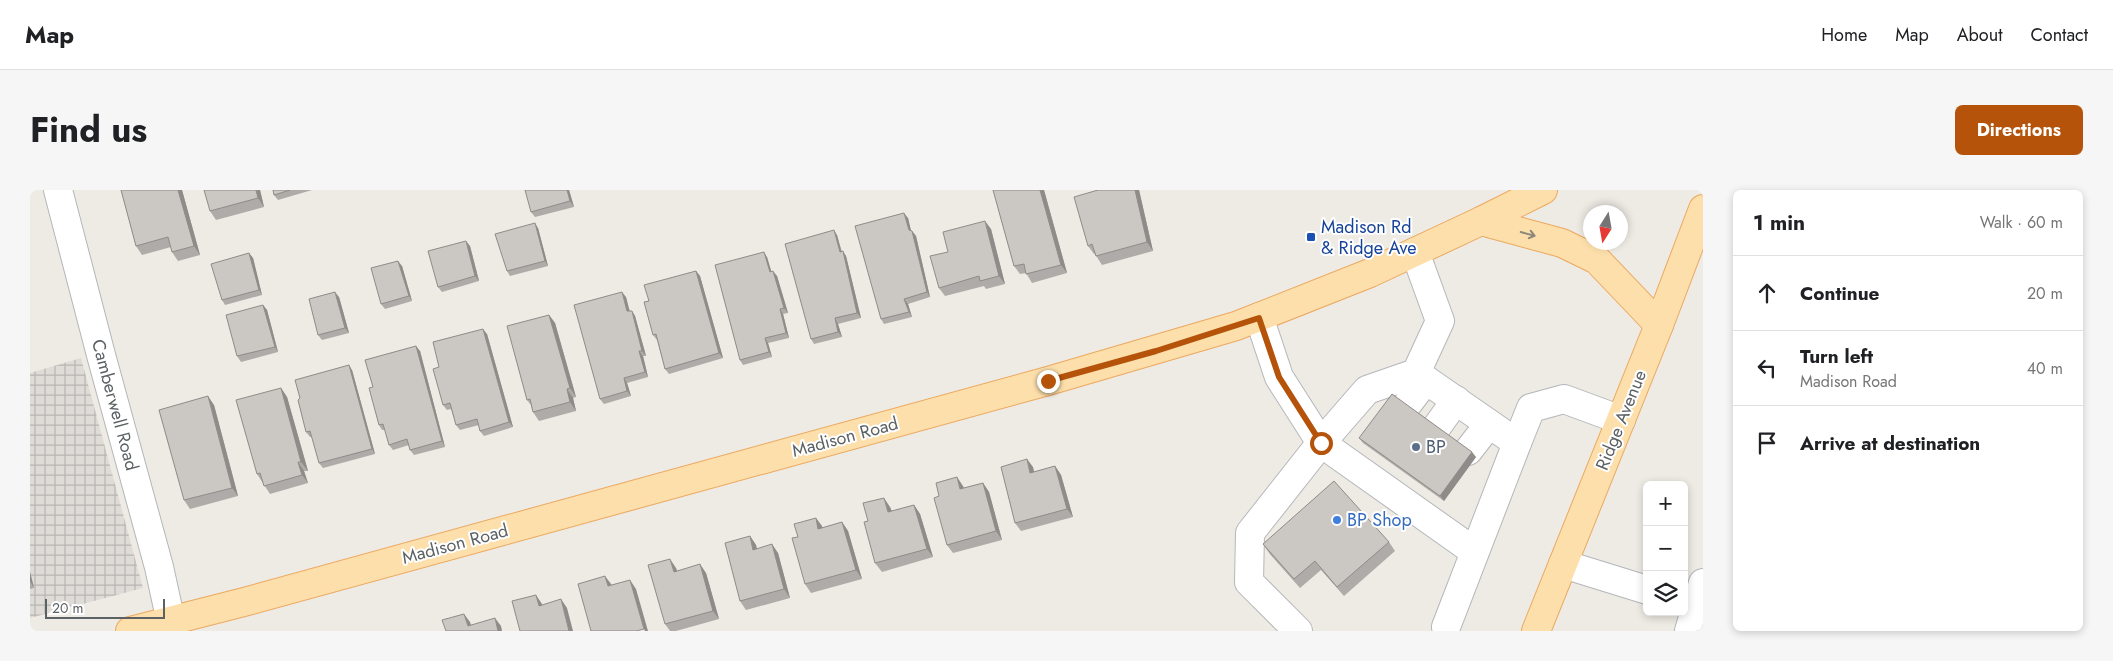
<!DOCTYPE html>
<html lang="en">
<head>
<meta charset="utf-8">
<style>
	body { margin:0; font-family:Jost,sans-serif; background:#f6f6f6; color:#202124 }
	.controls { position:absolute; right:15px; bottom:15px; display:grid; overflow:hidden; border-radius:8px; box-shadow:0 2px 8px #0003 }
	.controls button { width:45px; height:45px; display:grid; place-items:center; padding:0; border:0; border-bottom:1px solid #e0e0e0; background:#fff; color:#202124; font:25px sans-serif }
	.compass { position:absolute; left:1553px; top:15px; width:45px; height:45px; border-radius:50%; background:#fff; box-shadow:0 2px 8px #0003; rotate:191deg }
	.scale { position:absolute; left:15px; bottom:12px; width:120px; box-sizing:border-box; padding-left:5px; border:2px solid #5c6164; border-top:0; font-size:14px; line-height:18px; white-space:nowrap; color:#5c6164; -webkit-text-stroke:4px #fff; paint-order:stroke }
	.stop { position:absolute; width:15px; height:15px; margin:-11px; border:4px solid #b45309; border-radius:50%; background:#fff }
	.stop.end { background:#b45309; border-color:#fff; box-shadow:0 1px 5px #0008 }
	.list { margin:0; padding:0; list-style:none }
	h2 { display:flex; justify-content:space-between; align-items:center; height:65px; margin:0; padding:0 20px; font-size:21px }
	h2 small { font-size:16px; font-weight:400; color:#757577 }
	.list li { display:grid; grid-template-columns:32px 1fr auto; gap:15px; align-items:center; box-sizing:border-box; height:75px; padding:0 20px; border-top:1px solid #e0e0e0 }
	.list b { display:block; font-size:19px; white-space:nowrap }
	.list p { margin:0; font-size:16px; white-space:nowrap; color:#757577 }
	.list em { font-size:16px; font-style:normal; color:#757577 }
	.icon { flex:none; width:28px; height:28px; fill:none; stroke:currentColor; stroke-width:2; stroke-linecap:round; stroke-linejoin:round }
	.map { position:relative; flex:none; width:1673px; height:441px; overflow:hidden; border-radius:8px }
	header { display:flex; align-items:center; gap:30px; box-sizing:border-box; height:70px; padding:0 25px; background:#fff; border-bottom:1px solid #e0e0e0 }
	header strong { font-size:24px }
	nav { display:flex; gap:28px; margin-inline-start:auto; font-size:18px }
	.intro { display:flex; align-items:center; justify-content:space-between; box-sizing:border-box; height:120px; padding:0 30px }
	h1 { margin:0; font-size:35px }
	.button { padding:12px 22px; border-radius:8px; background:#b45309; color:#fff; font-size:18px; font-weight:700 }
	main { display:flex; gap:30px; padding:0 30px }
	aside { flex:1; background:#fff; border-radius:8px; box-shadow:0 2px 8px #0003 }
	.map>svg:first-child { display:block }
	.industrial { fill:url(#industrial-grid) }
	.lines { fill:none; stroke-linecap:round; stroke-linejoin:round }
	.minor-casing { stroke:#b4b7ba; stroke-width:30 }
	.major-casing { stroke:#eca85f; stroke-width:30 }
	.minor { stroke:#fff; stroke-width:28 }
	.major { stroke:#fcdfab; stroke-width:28 }
	.wall { fill:#afaba8 }
	.shaded-wall { fill:#8e8b88 }
	.building { fill:#cbc7c3; stroke:#8e8b88 }
	.oneway { stroke:#8c8779 }
	.route { stroke:#b45309; stroke-width:6 }
	.transit-dot { fill:#1a4fb4; stroke:#fff; stroke-width:2 }
	.service-dot { fill:#5c6f8a; stroke:#fff; stroke-width:2 }
	.shop-dot { fill:#3f7fe0; stroke:#fff; stroke-width:2 }
	.labels { text-anchor:middle; stroke-width:4; stroke-linejoin:round; paint-order:stroke }
	.transit-label { font-size:18px; fill:#164399; stroke:#fff; text-anchor:start }
	.street-label { font-size:18px; fill:#5c6164; stroke:#fff }
	.service-label { font-size:18px; fill:#4e5e75; stroke:#fff; text-anchor:start }
	.shop-label { font-size:18px; fill:#366cbe; stroke:#fff; text-anchor:start }
</style>
</head>
<body>
<header>
<strong>Map</strong>
<nav><a>Home</a><a>Map</a><a>About</a><a>Contact</a></nav>
</header>
<div class="intro"><h1>Find us</h1><a class="button">Directions</a></div>
<main>
<div class="map">
<svg width="1673" height="441" viewBox="0 0 1673 441">
	<defs>
		<pattern id="industrial-grid" width="8" height="8" patternUnits="userSpaceOnUse" patternTransform="scale(1.25)"><rect width="8" height="8" fill="#dfdcd8"/><path d="M0 4h8M4 0v8" fill="none" stroke="#b8b6b3"/></pattern>
	</defs>
	<rect width="100%" height="100%" fill="#eeeae4"/>
	<polygon class="industrial" points="51,168 113,398 0,428 0,183"/>
	<g class="lines">
		<defs>
			<g id="minor">
				<polyline points="28,0 71,165 129,377 143,441"/>
				<polyline points="1385,62 1410,131 1386,183"/>
				<polyline points="1229,127 1249,187 1291,253 1220,343 1219,392 1268,441"/>
				<polyline points="1376,216 1396,190"/>
				<polyline points="1406,238 1426,210"/>
				<polyline points="1487,253 1501,218 1534,209 1591,230"/>
				<polyline points="1438,261 1459,234"/>
				<polyline points="1533,374 1617,400"/>
				<polyline points="1416,437 1487,253 1386,183 1337,200 1291,253 1445,362"/>
				<polyline points="1659,441 1673,393"/>
			</g>
			<g id="major">
				<polyline points="1451,31 1532,53 1567,70 1629,135"/>
				<polyline points="100,441 214,412 1018,191 1206,136 1340,83 1451,31 1513,0"/>
				<polyline points="1506,441 1629,135 1673,19"/>
			</g>
		</defs>
		<use href="#minor" class="minor-casing"/>
		<use href="#major" class="major-casing"/>
		<use href="#minor" class="minor"/>
		<use href="#major" class="major"/>
	</g>
	<g class="wall">
		<polygon points="91,0 152,0 170,65 148,71 142,62 141,57 112,65 106,56"/>
		<polygon points="230,0 234,17 186,30 180,21"/>
		<polygon points="243,0 282,0 248,10 244,5"/>
		<polygon points="539,0 544,17 505,27 501,22"/>
		<polygon points="963,0 1014,0 1037,83 1002,93 996,83 990,84 984,76"/>
		<polygon points="1068,0 1109,0 1123,61 1072,75 1065,64 1064,64 1058,56"/>
		<polygon points="878,28 881,41 882,41 886,46 900,107 878,114 882,127 854,134 851,129"/>
		<polygon points="508,38 518,76 480,86 477,81"/>
		<polygon points="961,39 975,94 956,99 954,96 915,106 909,98 918,62"/>
		<polygon points="807,45 812,62 816,66 831,128 808,134 812,147 784,154 781,149"/>
		<polygon points="440,56 449,91 412,102 408,97"/>
		<polygon points="219,63 223,68 232,105 195,115 192,110"/>
		<polygon points="737,67 741,81 747,86 758,123 753,124 759,148 738,153 742,167 713,175 710,170"/>
		<polygon points="372,76 382,111 355,119 351,114"/>
		<polygon points="666,81 670,86 693,168 639,184 635,179 627,150 623,145 619,111"/>
		<polygon points="309,107 319,143 292,150 288,145"/>
		<polygon points="596,107 599,121 602,121 605,126 616,166 613,166 618,187 597,193 601,206 574,214 570,209"/>
		<polygon points="233,115 237,120 248,162 211,172 207,166"/>
		<polygon points="519,125 525,133 546,207 543,208 546,221 509,231 503,222 501,215 497,210"/>
		<polygon points="457,144 483,237 454,246 450,241 449,235 430,240 426,235 421,219 417,220 413,215 409,177"/>
		<polygon points="390,161 415,257 384,265 380,260 379,255 363,260 359,255 355,240 352,240 349,235 343,197"/>
		<polygon points="322,180 345,264 293,278 289,273 282,247 280,247 276,242"/>
		<polygon points="251,198 257,207 278,281 274,281 278,293 240,304 227,284"/>
		<polygon points="184,215 208,306 160,319 154,310"/>
		<polygon points="1329,248 1446,267 1414,311 1333,253"/>
		<polygon points="1025,276 1031,285 1043,327 991,341 985,333 1003,277 1004,282"/>
		<polygon points="953,293 959,302 972,350 923,363 917,355 933,296 934,298"/>
		<polygon points="884,315 890,324 903,367 852,382 845,373 838,331 860,317 862,321"/>
		<polygon points="786,328 792,338 812,332 818,341 832,389 781,403 775,394 768,347"/>
		<polygon points="720,346 726,355 727,359 748,363 760,408 716,420 710,411"/>
		<polygon points="1359,352 1365,361 1314,406 1291,380 1270,398 1239,363 1233,354"/>
		<polygon points="646,378 647,381 676,383 689,429 646,441 640,441 635,434"/>
		<polygon points="0,382 4,398 0,399"/>
	</g>
	<g class="shaded-wall">
		<polygon points="148,0 152,0 170,65 164,56"/>
		<polygon points="226,0 230,0 234,17 228,8"/>
		<polygon points="537,0 539,0 544,17 540,11"/>
		<polygon points="1010,0 1014,0 1037,83 1031,75"/>
		<polygon points="1105,0 1109,0 1123,61 1117,52"/>
		<polygon points="874,23 878,28 882,45 879,40"/>
		<polygon points="955,31 961,39 975,94 969,86"/>
		<polygon points="505,33 508,38 518,76 515,71"/>
		<polygon points="804,40 807,45 813,68 810,62"/>
		<polygon points="882,41 886,46 900,107 897,102"/>
		<polygon points="436,51 440,56 449,91 445,86"/>
		<polygon points="813,61 816,66 831,128 827,123"/>
		<polygon points="734,62 737,67 743,87 740,82"/>
		<polygon points="219,63 223,68 232,105 229,100"/>
		<polygon points="368,71 372,76 382,111 379,106"/>
		<polygon points="666,81 670,86 693,168 689,163"/>
		<polygon points="743,81 747,86 758,123 754,118"/>
		<polygon points="305,102 309,107 319,143 315,138"/>
		<polygon points="592,102 596,107 601,126 597,121"/>
		<polygon points="874,109 878,114 882,127 879,122"/>
		<polygon points="233,115 237,120 248,162 245,157"/>
		<polygon points="750,119 753,124 759,148 756,143"/>
		<polygon points="602,121 605,126 616,166 612,161"/>
		<polygon points="519,125 525,133 546,207 540,198"/>
		<polygon points="805,128 808,134 812,147 808,142"/>
		<polygon points="453,139 457,144 483,237 479,232"/>
		<polygon points="735,148 738,153 742,167 739,162"/>
		<polygon points="386,156 390,161 415,257 412,251"/>
		<polygon points="609,161 613,166 618,187 615,182"/>
		<polygon points="319,175 322,180 345,264 342,259"/>
		<polygon points="594,188 597,193 601,206 597,201"/>
		<polygon points="251,198 257,207 278,281 271,272"/>
		<polygon points="537,199 543,208 546,221 540,212"/>
		<polygon points="178,206 184,215 208,306 202,298"/>
		<polygon points="1442,262 1446,267 1414,311 1410,306"/>
		<polygon points="997,269 1003,277 1006,292 1000,283"/>
		<polygon points="268,272 274,281 278,293 272,285"/>
		<polygon points="1025,276 1031,285 1043,327 1037,319"/>
		<polygon points="927,287 933,296 936,308 930,299"/>
		<polygon points="953,293 959,302 972,350 966,341"/>
		<polygon points="854,308 860,317 865,331 858,322"/>
		<polygon points="884,315 890,324 903,367 897,359"/>
		<polygon points="786,328 792,336 794,348 788,339"/>
		<polygon points="812,332 818,341 832,389 826,380"/>
		<polygon points="720,346 726,355 729,368 723,360"/>
		<polygon points="742,354 748,363 760,408 754,399"/>
		<polygon points="640,369 646,378 650,391 644,382"/>
		<polygon points="670,374 676,383 689,429 683,421"/>
		<polygon points="0,382 4,398 0,391"/>
		<polygon points="575,386 581,394 584,405 578,396"/>
		<polygon points="600,390 606,399 618,441 615,441 614,439"/>
		<polygon points="506,405 512,414 515,425 509,416"/>
		<polygon points="531,409 537,418 543,441 539,441"/>
		<polygon points="434,424 440,432 443,441 438,436"/>
		<polygon points="465,428 471,436 472,441 468,441"/>
	</g>
	<g class="building">
		<polygon points="91,0 148,0 164,56 142,62 138,47 106,56"/>
		<polygon points="174,0 226,0 228,8 180,21"/>
		<polygon points="243,0 260,0 244,5"/>
		<polygon points="495,0 537,0 540,11 501,22"/>
		<polygon points="963,0 1010,0 1031,75 996,84 994,74 984,76"/>
		<polygon points="1068,0 1105,0 1117,52 1066,66 1062,54 1058,56 1044,7"/>
		<polygon points="874,23 879,40 882,41 897,102 874,109 879,122 851,129 825,36"/>
		<polygon points="955,31 969,86 950,91 949,86 909,98 900,66 918,62 913,42"/>
		<polygon points="505,33 515,71 477,81 465,44"/>
		<polygon points="804,40 810,62 813,61 827,123 805,128 808,142 781,149 755,54"/>
		<polygon points="436,51 445,86 408,97 398,61"/>
		<polygon points="734,62 740,82 743,81 754,118 750,119 756,143 735,148 739,162 710,170 685,75"/>
		<polygon points="219,63 229,100 192,110 181,74"/>
		<polygon points="368,71 379,106 351,114 341,78"/>
		<polygon points="666,81 689,163 635,179 626,144 623,145 614,112 619,111 614,95"/>
		<polygon points="305,102 315,138 288,145 279,109"/>
		<polygon points="592,102 597,121 602,121 612,161 609,161 615,182 594,188 597,201 570,209 544,115"/>
		<polygon points="233,115 245,157 207,166 196,125"/>
		<polygon points="519,125 540,198 537,199 540,212 503,222 500,209 497,210 477,136"/>
		<polygon points="453,139 479,232 450,241 447,229 426,235 420,213 413,215 403,179 409,177 403,152"/>
		<polygon points="386,156 412,251 380,260 377,249 359,255 353,234 349,235 339,198 343,197 335,170"/>
		<polygon points="319,175 342,259 289,273 280,241 276,242 268,210 270,208 265,190"/>
		<polygon points="251,198 271,272 268,272 272,285 234,296 230,283 227,284 206,210"/>
		<polygon points="1362,204 1442,262 1410,306 1329,248"/>
		<polygon points="178,206 202,298 154,310 129,220"/>
		<polygon points="997,269 1000,283 1025,276 1037,319 985,333 971,277"/>
		<polygon points="927,287 930,299 953,293 966,341 917,355 904,308 909,306 906,293"/>
		<polygon points="1304,291 1359,352 1307,397 1285,371 1264,389 1233,354"/>
		<polygon points="854,308 858,322 884,315 897,359 845,373 834,332 838,331 833,313"/>
		<polygon points="786,328 788,339 812,332 826,380 775,394 762,348 768,347 764,334"/>
		<polygon points="720,346 723,360 742,354 754,399 710,411 695,353"/>
		<polygon points="640,369 644,382 670,374 683,421 635,434 618,375"/>
		<polygon points="575,386 578,396 600,390 614,439 606,441 561,441 548,394"/>
		<polygon points="506,405 509,416 531,409 539,441 490,441 482,411"/>
		<polygon points="434,424 438,436 465,428 468,441 416,441 412,430"/>
	</g>
	<defs><path id="oneway-shaft" d="M-6 0H5M1.5-3L5.5 0L1.5 3" fill="none" stroke-width="1.6" stroke-linecap="round" stroke-linejoin="round" transform="scale(1.25)"/></defs>
	<use class="oneway" href="#oneway-shaft" transform="translate(1498 44) rotate(15)"/>
	<g class="lines">
		<polyline class="route" points="1018,191 1126,161 1229,128 1249,187 1291,253"/>
	</g>
	<rect class="transit-dot" x="1276" y="42" width="10" height="10" rx="2.5"/>
	<circle class="service-dot" cx="1386" cy="257" r="5"/>
	<circle class="shop-dot" cx="1307" cy="330" r="5"/>
	<g class="labels">
		<g class="transit-label">
			<text x="1291" y="43">Madison Rd<tspan x="1291" dy="21">&amp; Ridge Ave</tspan></text>
		</g>
		<g class="street-label">
			<text transform="translate(85 215) rotate(75)" y="6">Camberwell Road</text>
			<text transform="translate(1591 230) rotate(-68)" y="6">Ridge Avenue</text>
			<text transform="translate(815 247) rotate(-15)" y="6">Madison Road</text>
			<text transform="translate(425 354) rotate(-15)" y="6">Madison Road</text>
		</g>
		<g class="service-label">
			<text x="1396" y="263">BP</text>
		</g>
		<g class="shop-label">
			<text x="1317" y="336">BP Shop</text>
		</g>
	</g>
</svg>
<div class="controls">
<button>+</button>
<button>−</button>
<button><svg class="icon" aria-label="layers" viewBox="0 0 24 24"><path d="M12 4l9 5-9 5-9-5zM3 14l9 5 9-5"/></svg></button>
</div>
<svg class="compass" viewBox="-18 -18 36 36"><path d="M0-13l5 13h-10z" fill="#e53935"/><path d="M0 13l5-13h-10z" fill="#757577"/></svg>
<div class="scale">20 m</div>
<div class="stop" style="left:1291px;top:253px"></div>
<div class="stop end" style="left:1018px;top:191px"></div>
</div>
<aside>
<h2>1 min<small>Walk · 60 m</small></h2>
<ul class="list">
<li><svg class="icon" aria-label="ahead" viewBox="0 0 24 24"><path d="M12 20V5M6 11l6-6 6 6"/></svg><div><b>Continue</b></div><em>20 m</em></li>
<li><svg class="icon" aria-label="left" viewBox="0 0 24 24"><path d="M17 20v-9H6M10 6l-5 5 5 5"/></svg><div><b>Turn left</b><p>Madison Road</p></div><em>40 m</em></li>
<li><svg class="icon" aria-label="arrive" viewBox="0 0 24 24"><path d="M6 21V4h12l-3 4 3 4H6"/></svg><div><b>Arrive at destination</b></div></li>
</ul>
</aside>
</main>
</body>
</html>
